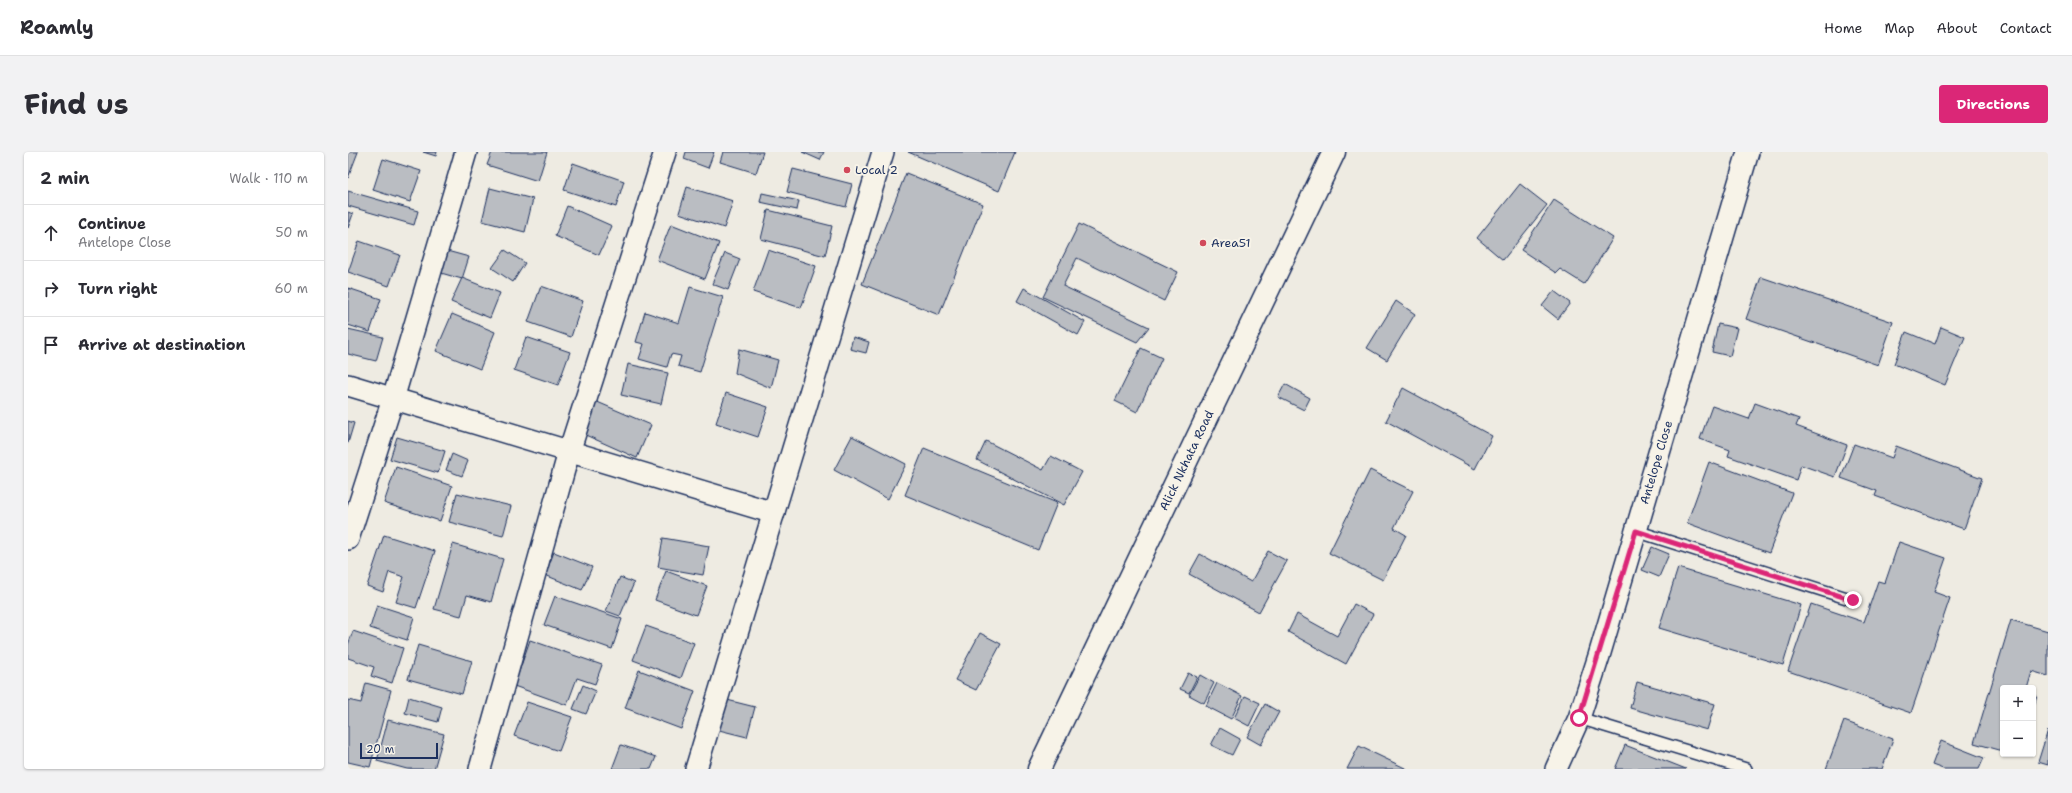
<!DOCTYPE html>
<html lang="en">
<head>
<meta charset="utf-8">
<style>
	body { margin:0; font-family:"Shantell Sans",sans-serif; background:#f2f2f3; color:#2b2b33 }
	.controls { position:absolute; right:12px; bottom:12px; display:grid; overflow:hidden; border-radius:4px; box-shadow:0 1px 3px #0004 }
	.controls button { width:36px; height:36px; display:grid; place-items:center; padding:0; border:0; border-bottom:1px solid #e1e1e2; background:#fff; color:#2b2b33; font:20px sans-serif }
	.scale { position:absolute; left:12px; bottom:10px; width:78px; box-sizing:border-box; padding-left:4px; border:2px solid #1b2f5e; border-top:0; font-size:11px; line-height:14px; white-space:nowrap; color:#1b2f5e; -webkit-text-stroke:3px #f7f3e8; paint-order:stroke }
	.stop { position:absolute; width:12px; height:12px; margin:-9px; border:3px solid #db2777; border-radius:50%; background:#fff }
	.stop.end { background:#db2777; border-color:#fff; box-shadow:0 1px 4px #0008 }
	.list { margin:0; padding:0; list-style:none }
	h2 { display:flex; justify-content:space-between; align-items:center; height:52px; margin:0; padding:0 16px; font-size:17px }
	h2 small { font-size:13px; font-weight:400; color:#7c7c81 }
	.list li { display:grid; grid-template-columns:26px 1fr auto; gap:12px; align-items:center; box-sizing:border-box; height:56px; padding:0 16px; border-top:1px solid #e1e1e2 }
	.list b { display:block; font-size:15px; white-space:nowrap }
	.list p { margin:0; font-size:13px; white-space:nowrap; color:#7c7c81 }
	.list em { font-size:13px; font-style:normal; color:#7c7c81 }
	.icon { flex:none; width:22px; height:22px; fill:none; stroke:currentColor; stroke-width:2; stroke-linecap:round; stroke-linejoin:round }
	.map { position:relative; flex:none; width:1700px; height:617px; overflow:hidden; border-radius:4px }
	header { display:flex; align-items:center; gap:24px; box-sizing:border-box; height:56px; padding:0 20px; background:#fff; border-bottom:1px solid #e1e1e2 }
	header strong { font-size:19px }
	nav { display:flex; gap:22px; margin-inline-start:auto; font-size:14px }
	.intro { display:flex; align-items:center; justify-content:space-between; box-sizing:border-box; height:96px; padding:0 24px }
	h1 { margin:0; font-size:28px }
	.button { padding:10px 18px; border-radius:4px; background:#db2777; color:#fff; font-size:14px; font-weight:700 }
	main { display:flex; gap:24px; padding:0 24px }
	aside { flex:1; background:#fff; border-radius:4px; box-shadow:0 1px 3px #0004 }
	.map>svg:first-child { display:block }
	.building { fill:#babdc2; stroke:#1b2f5e }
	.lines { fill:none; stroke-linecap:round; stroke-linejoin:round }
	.lane-casing { stroke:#1b2f5e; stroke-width:14 }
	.street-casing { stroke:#1b2f5e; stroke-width:24 }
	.secondary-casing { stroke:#1b2f5e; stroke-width:25 }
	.lane { stroke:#f7f3e8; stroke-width:11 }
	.street { stroke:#f7f3e8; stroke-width:21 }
	.secondary { stroke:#f7f3e8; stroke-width:22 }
	.route { stroke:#db2777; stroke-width:5 }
	.poi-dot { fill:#d1495b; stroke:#f7f3e8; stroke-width:1.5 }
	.labels { text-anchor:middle; stroke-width:4; stroke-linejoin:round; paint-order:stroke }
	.poi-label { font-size:12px; fill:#1b2f5e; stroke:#f7f3e8; text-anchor:start }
	.street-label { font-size:12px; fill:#1b2f5e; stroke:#f7f3e8 }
</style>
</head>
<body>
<header>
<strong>Roamly</strong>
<nav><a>Home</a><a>Map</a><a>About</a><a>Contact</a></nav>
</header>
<div class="intro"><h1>Find us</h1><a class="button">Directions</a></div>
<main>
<aside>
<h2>2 min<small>Walk · 110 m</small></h2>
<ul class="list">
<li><svg class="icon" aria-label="ahead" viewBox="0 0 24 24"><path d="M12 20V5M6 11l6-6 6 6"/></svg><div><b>Continue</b><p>Antelope Close</p></div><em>50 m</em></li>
<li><svg class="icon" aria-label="right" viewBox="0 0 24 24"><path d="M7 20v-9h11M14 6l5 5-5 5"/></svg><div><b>Turn right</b></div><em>60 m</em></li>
<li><svg class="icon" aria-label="arrive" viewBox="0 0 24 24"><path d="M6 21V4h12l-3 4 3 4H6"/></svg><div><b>Arrive at destination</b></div></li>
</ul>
</aside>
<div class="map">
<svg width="1700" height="617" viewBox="0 0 1700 617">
	<rect width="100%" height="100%" fill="#eeebe2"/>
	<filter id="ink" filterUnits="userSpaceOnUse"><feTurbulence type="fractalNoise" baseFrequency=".025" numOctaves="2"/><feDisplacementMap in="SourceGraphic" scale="8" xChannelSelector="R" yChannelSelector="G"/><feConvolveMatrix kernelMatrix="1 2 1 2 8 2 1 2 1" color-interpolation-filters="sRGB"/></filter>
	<g filter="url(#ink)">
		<g class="building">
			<polygon points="0,0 10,0 0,26"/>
			<polygon points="75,0 89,0 88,4"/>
			<polygon points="144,0 199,0 190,29 139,13"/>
			<polygon points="338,0 366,0 360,16 336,7"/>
			<polygon points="375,0 415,0 408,21 372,10"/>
			<polygon points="454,0 476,0 472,8"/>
			<polygon points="560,0 667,0 651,39"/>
			<polygon points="35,7 73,19 62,50 25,38"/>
			<polygon points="225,11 276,29 268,55 216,38"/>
			<polygon points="445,17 504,32 498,55 439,40"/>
			<polygon points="558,21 635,52 591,163 514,132"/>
			<polygon points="1172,32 1199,53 1155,108 1129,86"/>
			<polygon points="339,35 385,49 376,76 331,61"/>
			<polygon points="142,36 185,47 177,80 134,69"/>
			<polygon points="0,39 70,59 66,73 0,54"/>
			<polygon points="414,41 451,49 449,58 412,50"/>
			<polygon points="1206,48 1265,86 1236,132 1212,117 1208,121 1173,98"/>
			<polygon points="219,54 264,74 251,103 207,84"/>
			<polygon points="420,58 484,74 477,104 413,87"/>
			<polygon points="0,60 5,62 0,76"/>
			<polygon points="323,72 371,91 357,127 309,108"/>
			<polygon points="731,72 830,120 816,149 729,106 715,134 801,175 789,190 695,145"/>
			<polygon points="11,89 52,103 41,134 0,120"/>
			<polygon points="157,98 177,111 165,130 144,116"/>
			<polygon points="420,98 468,114 453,156 405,140"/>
			<polygon points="99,99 121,105 114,127 93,121"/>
			<polygon points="377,101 392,107 380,138 364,132"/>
			<polygon points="1413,125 1545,170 1530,213 1398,167"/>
			<polygon points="114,126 152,141 142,166 103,150"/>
			<polygon points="193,134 235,149 223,185 180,170"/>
			<polygon points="342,135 375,145 352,220 330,214 333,204 323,202 319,215 291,207 296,192 288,190 297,160 331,171"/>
			<polygon points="0,136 33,147 22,180 0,173"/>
			<polygon points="676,136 737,170 730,183 669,149"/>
			<polygon points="1206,139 1222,151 1210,167 1194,154"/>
			<polygon points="1048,149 1067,162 1039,208 1019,196"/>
			<polygon points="104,162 147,180 132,217 88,199"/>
			<polygon points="1370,172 1389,176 1382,204 1364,200"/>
			<polygon points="1593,175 1617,185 1597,233 1546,212 1558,180 1587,192"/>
			<polygon points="0,177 35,185 28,209 0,202"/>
			<polygon points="178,185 222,200 210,233 166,218"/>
			<polygon points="505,185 521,190 518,201 502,197"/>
			<polygon points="793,196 814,206 789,260 767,249"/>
			<polygon points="391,197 430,208 423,236 387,221"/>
			<polygon points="280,212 320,221 313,252 273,243"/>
			<polygon points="937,232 962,246 956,258 930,245"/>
			<polygon points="1055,236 1144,284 1127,317 1038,269"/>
			<polygon points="378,241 420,255 410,285 368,271"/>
			<polygon points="247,249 303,273 289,306 233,281"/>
			<polygon points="1407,251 1451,267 1448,274 1499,293 1487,325 1453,313 1448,328 1380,304 1382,298 1352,287 1364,254 1401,267"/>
			<polygon points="0,269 6,271 0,291"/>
			<polygon points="504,284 558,312 540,347 486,318"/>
			<polygon points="49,285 97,299 90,321 42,307"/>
			<polygon points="638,289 695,318 703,304 734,320 716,353 629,308"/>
			<polygon points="1506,292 1544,306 1548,294 1634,326 1616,377 1527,344 1529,339 1493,326"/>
			<polygon points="576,296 709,351 690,398 557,343"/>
			<polygon points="104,302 120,309 114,324 98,318"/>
			<polygon points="1361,310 1444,341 1421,401 1339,371"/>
			<polygon points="48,315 104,334 92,369 36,351"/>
			<polygon points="1022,318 1065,339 1046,376 1058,383 1035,428 981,401"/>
			<polygon points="109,341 163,354 155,384 101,370"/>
			<polygon points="36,383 87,399 68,456 48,450 56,425 41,420 35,440 19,434"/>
			<polygon points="315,386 361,394 355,423 310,415"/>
			<polygon points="1551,390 1598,406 1586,440 1602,446 1563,561 1440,519 1463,452 1516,470 1530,429 1537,431"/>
			<polygon points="105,392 155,407 143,450 119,443 113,464 86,457"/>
			<polygon points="1304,395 1321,402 1311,425 1294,418"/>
			<polygon points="920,399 939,409 911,460 841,422 852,402 903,430"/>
			<polygon points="206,400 244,415 234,438 197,423"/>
			<polygon points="1330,416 1453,453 1435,513 1311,476"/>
			<polygon points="318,419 359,434 348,463 307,448"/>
			<polygon points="272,425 286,431 272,464 258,459"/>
			<polygon points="207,444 274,467 264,497 196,473"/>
			<polygon points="1006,452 1025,462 998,512 940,480 949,462 989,484"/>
			<polygon points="29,453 66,465 59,488 22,476"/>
			<polygon points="1663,468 1700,479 1700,524 1683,519 1678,536 1655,536 1655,599 1626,591"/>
			<polygon points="298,474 346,491 333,526 285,508"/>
			<polygon points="5,479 55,496 44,531 23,524 26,515 0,506 0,493"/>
			<polygon points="632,481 653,492 628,538 607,528"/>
			<polygon points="182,488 254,513 247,532 229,526 219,553 166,534"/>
			<polygon points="70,493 124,509 114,542 60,527"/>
			<polygon points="291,518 347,539 333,577 277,556"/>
			<polygon points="840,521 849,525 841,541 832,537"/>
			<polygon points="852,523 866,531 856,551 841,543"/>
			<polygon points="1289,530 1367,552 1359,578 1282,556"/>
			<polygon points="18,531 43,538 22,615 0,610 0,548 13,551"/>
			<polygon points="869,531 894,544 883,567 858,554"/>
			<polygon points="235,533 248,539 238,562 225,557"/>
			<polygon points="1685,543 1689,544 1685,557"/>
			<polygon points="897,544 912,551 901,574 886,566"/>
			<polygon points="61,545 94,555 90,570 57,561"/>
			<polygon points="379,548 407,555 399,585 371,578"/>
			<polygon points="179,550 224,565 211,599 166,584"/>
			<polygon points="917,552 931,560 913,593 899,585"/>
			<polygon points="40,568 96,582 86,617 59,617 29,609"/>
			<polygon points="1496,569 1545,587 1534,617 1478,617"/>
			<polygon points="872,576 892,587 884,603 863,593"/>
			<polygon points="1700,578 1700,613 1690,610"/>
			<polygon points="1593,589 1636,606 1631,617 1595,617 1584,613"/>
			<polygon points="273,593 308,605 303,617 264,617"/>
			<polygon points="1277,593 1338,617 1267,617"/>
			<polygon points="1011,594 1059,617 999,617"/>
		</g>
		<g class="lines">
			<defs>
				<g id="lane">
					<polyline points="1288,379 1505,448"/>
					<polyline points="1231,566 1398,617"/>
				</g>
				<g id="street">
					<polyline points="0,233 426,361"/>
					<polyline points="0,387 45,247 118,0"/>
					<polyline points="132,617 221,300 317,0"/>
					<polyline points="348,617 535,0"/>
					<path id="s1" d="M1208 617 1231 566 1251 504 1400 0"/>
				</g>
				<g id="secondary">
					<path id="s2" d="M691 617 986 0"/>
				</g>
			</defs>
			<use href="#lane" class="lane-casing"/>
			<use href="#street" class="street-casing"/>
			<use href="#secondary" class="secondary-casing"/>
			<use href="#lane" class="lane"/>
			<use href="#street" class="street"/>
			<use href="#secondary" class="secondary"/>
		</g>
	</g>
	<g class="lines" filter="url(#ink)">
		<polyline class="route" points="1231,566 1288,379 1505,448"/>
	</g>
	<g class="poi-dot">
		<circle cx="499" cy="18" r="4"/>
		<circle cx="855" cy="91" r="4"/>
	</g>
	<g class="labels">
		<g class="poi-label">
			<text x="507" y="22">Local 2</text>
			<text x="863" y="95">Area51</text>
		</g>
		<g class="street-label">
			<text dy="4" stroke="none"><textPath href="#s2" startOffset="342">Alick Nkhata Road</textPath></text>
			<text dy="4" stroke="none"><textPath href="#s1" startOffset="323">Antelope Close</textPath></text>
		</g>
	</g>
</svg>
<div class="controls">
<button>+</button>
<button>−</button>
</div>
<div class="scale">20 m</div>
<div class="stop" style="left:1231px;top:566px"></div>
<div class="stop end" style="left:1505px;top:448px"></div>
</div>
</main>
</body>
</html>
